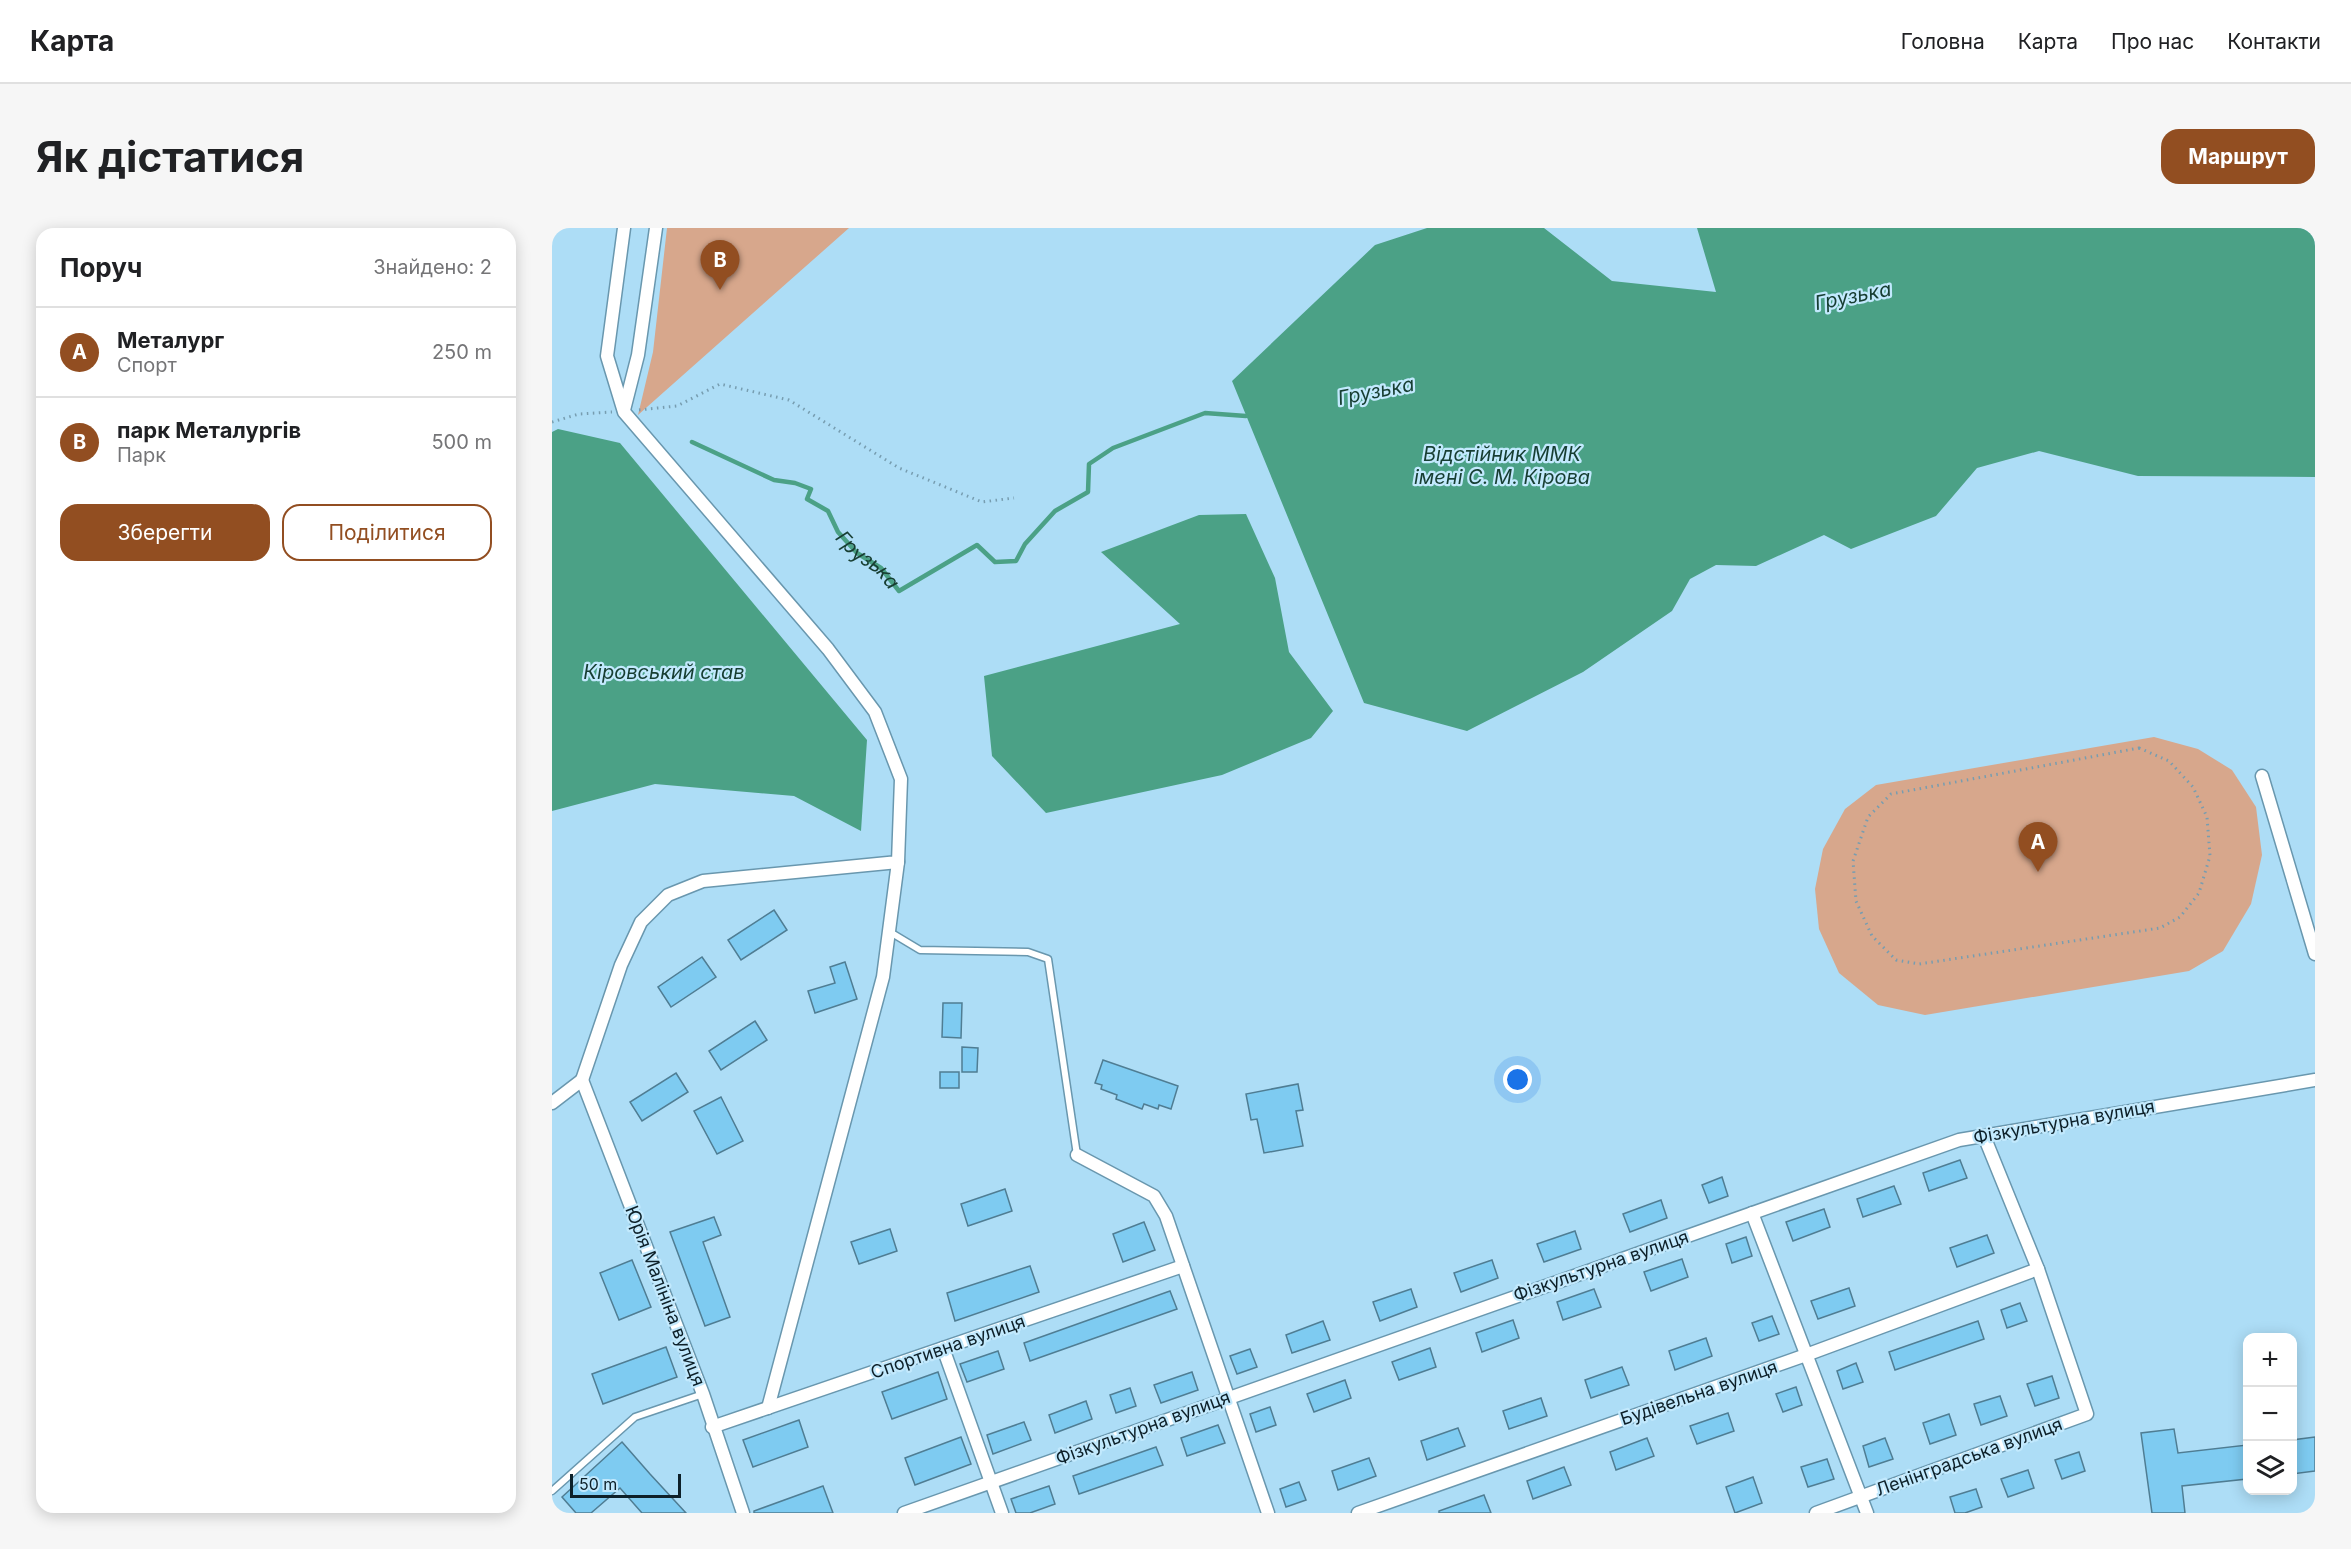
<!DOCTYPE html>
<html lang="uk">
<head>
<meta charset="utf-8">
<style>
	body { margin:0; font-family:Inter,sans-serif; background:#f6f6f6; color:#202124 }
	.controls { position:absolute; right:18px; bottom:18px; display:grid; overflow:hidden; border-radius:12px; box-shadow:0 3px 15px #0003 }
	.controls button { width:54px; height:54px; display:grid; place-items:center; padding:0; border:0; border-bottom:2px solid #e0e0e0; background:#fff; color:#202124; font:30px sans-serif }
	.scale { position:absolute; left:18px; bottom:15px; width:111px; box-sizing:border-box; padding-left:6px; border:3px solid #0d2029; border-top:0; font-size:16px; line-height:21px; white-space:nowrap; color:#0d2029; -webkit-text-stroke:4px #c2e9fd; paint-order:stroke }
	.you { position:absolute; left:966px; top:852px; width:21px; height:21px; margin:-15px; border:4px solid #fff; border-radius:50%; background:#1a73e8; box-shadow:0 0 0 9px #1a73e833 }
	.badge { display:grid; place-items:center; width:39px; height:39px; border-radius:50%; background:#924e21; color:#fff; font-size:20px; font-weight:700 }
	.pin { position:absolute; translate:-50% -50px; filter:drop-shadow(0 2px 3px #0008) }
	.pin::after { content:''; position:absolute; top:32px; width:21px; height:18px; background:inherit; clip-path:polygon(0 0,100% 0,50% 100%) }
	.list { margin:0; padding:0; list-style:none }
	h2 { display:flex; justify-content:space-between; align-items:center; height:78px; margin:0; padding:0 24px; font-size:26px }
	h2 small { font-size:20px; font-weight:400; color:#757577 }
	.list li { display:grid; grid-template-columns:39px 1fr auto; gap:18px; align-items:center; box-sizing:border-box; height:90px; padding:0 24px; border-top:2px solid #e0e0e0 }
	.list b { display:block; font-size:22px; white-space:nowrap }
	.list p { margin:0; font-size:20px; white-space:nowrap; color:#757577 }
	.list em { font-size:20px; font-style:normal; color:#757577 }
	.actions { display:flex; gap:12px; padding:18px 24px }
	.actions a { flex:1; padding:14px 0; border:2px solid #924e21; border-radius:18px; text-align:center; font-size:21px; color:#924e21 }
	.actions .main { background:#924e21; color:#fff }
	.icon { flex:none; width:33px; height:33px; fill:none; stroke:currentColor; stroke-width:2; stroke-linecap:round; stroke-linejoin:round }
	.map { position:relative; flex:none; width:1763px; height:1285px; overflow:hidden; border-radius:18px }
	header { display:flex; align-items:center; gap:36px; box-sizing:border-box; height:84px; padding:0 30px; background:#fff; border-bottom:2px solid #e0e0e0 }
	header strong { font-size:28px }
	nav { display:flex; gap:33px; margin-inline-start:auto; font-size:21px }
	.intro { display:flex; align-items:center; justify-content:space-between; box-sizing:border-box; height:144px; padding:0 36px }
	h1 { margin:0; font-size:42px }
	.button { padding:15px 27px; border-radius:18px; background:#924e21; color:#fff; font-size:21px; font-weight:700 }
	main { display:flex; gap:36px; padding:0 36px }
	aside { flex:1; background:#fff; border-radius:18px; box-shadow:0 3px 15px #0003 }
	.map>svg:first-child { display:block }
	.green { fill:#d7a78c }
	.water { fill:#4ba186 }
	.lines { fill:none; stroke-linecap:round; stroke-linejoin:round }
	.stream { stroke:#4ba186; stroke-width:4.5 }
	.building { fill:#7ecbf1; stroke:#4f7d93; stroke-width:1.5 }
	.lane-casing { stroke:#6997ae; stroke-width:9 }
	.street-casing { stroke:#6997ae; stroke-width:15 }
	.path { stroke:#779db0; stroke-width:3; stroke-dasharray:1.5 4.5; stroke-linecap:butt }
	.lane { stroke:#fff; stroke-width:6 }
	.street { stroke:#fff; stroke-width:12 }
	.labels { text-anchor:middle; stroke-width:4.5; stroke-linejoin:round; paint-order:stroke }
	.street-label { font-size:18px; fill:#0d2029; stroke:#c2e9fd }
	.water-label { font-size:20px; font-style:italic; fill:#173e32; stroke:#c2e9fd }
</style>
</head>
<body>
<header>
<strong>Карта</strong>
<nav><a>Головна</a><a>Карта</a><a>Про нас</a><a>Контакти</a></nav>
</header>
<div class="intro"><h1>Як дістатися</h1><a class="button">Маршрут</a></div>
<main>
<aside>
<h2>Поруч<small>Знайдено: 2</small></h2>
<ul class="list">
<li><span class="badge">A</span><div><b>Металург</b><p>Спорт</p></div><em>250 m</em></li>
<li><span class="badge">B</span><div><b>парк Металургів</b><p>Парк</p></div><em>500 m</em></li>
</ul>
<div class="actions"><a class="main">Зберегти</a><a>Поділитися</a></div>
</aside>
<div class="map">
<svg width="1763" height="1285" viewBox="0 0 1763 1285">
	<rect width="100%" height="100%" fill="#adddf6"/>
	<g class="green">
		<polygon points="115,0 297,0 86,187 101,124"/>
		<polygon points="1602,509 1646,521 1680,542 1704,579 1710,627 1699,676 1671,723 1637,743 1373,787 1326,777 1287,745 1267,701 1263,661 1271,621 1293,581 1324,557"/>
	</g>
	<g class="water">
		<polygon points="875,0 992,0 1060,53 1164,64 1145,0 1763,0 1763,249 1586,248 1487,223 1425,240 1384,288 1299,321 1272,307 1204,338 1164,337 1138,351 1120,383 1031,444 915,503 812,475 680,153 823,17"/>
		<polygon points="6,201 68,215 315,512 309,603 242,568 103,556 0,583 0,204"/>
		<polygon points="694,286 723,350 737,424 781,483 759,510 670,547 494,585 440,528 432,448 628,396 549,324 647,287"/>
	</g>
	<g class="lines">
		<path class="stream" id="s1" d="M140 214 222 252 243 255 259 261 255 271 276 283 286 304 305 325 329 340 347 363 425 317 443 334 464 333 473 316 503 283 536 264 537 236 561 220 653 185 694 188"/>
	</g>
	<g class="building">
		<polygon points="222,682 235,702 189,732 176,712"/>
		<polygon points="150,729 164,749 119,779 106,759"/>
		<polygon points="293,734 305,771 263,785 256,763 283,755 278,739"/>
		<polygon points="391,775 410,775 409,810 390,809"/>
		<polygon points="203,793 215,812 169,842 157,823"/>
		<polygon points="410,819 426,820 425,844 410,844"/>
		<polygon points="551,832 626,858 619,881 607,877 606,881 592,876 590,881 564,871 565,867 549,861 550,857 543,855"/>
		<rect x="388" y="844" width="19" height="16"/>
		<polygon points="124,845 136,864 90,893 78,874"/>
		<polygon points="746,856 751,882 744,883 751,918 712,925 705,891 699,892 694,866"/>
		<polygon points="169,869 191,913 165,926 142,883"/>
		<polygon points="1408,932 1415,950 1377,963 1371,945"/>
		<polygon points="1170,949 1176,968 1157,975 1150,957"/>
		<polygon points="1342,958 1349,976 1311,989 1305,971"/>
		<polygon points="453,961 460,983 416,998 409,976"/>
		<polygon points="1109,972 1115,990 1078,1004 1071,986"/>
		<polygon points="1272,981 1278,999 1241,1013 1234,994"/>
		<polygon points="162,989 169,1007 151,1014 178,1089 153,1098 118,1004"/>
		<polygon points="592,994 603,1022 571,1034 561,1006"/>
		<polygon points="338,1001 345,1023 307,1036 299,1014"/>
		<polygon points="1023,1003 1029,1021 992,1034 985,1016"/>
		<polygon points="1435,1007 1442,1025 1405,1039 1398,1020"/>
		<polygon points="1194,1009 1200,1028 1180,1035 1174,1016"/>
		<polygon points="1130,1031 1136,1049 1099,1063 1092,1044"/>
		<polygon points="80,1032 99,1079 67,1092 48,1045"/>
		<polygon points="940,1032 946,1050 909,1064 902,1045"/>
		<polygon points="478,1038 487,1064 403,1093 395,1065"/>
		<polygon points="1297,1060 1303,1078 1266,1091 1259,1073"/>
		<polygon points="859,1061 865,1079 828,1093 821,1074"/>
		<polygon points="1042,1061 1049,1079 1011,1092 1005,1074"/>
		<polygon points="618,1063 625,1081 478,1133 472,1115"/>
		<polygon points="1468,1075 1475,1093 1455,1100 1449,1082"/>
		<polygon points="1220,1088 1227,1106 1207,1113 1200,1095"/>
		<polygon points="961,1092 967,1110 930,1124 924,1105"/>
		<polygon points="771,1093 778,1112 740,1125 734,1107"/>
		<polygon points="1426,1093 1432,1111 1343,1142 1337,1124"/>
		<polygon points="1154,1110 1160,1128 1123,1142 1117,1123"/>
		<polygon points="114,1119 125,1149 51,1176 40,1146"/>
		<polygon points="878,1120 884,1139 847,1152 840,1134"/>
		<polygon points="698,1121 705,1139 685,1146 678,1128"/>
		<polygon points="446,1123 452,1141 415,1154 408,1136"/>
		<polygon points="1304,1135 1311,1154 1291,1161 1285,1143"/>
		<polygon points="1070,1139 1077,1157 1039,1170 1033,1152"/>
		<polygon points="386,1144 395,1171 340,1191 330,1164"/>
		<polygon points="640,1144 646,1162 609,1175 602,1157"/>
		<polygon points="1500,1148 1507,1170 1483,1178 1475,1156"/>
		<polygon points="793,1152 799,1170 762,1184 755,1166"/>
		<polygon points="1244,1159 1250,1177 1231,1184 1224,1166"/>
		<polygon points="578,1160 584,1178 564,1185 558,1167"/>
		<polygon points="1448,1168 1455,1188 1429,1197 1422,1176"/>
		<polygon points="989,1170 995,1188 957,1201 951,1183"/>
		<polygon points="534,1173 540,1191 503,1205 497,1187"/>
		<polygon points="718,1179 724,1197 704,1204 698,1186"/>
		<polygon points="1176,1185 1182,1203 1145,1216 1138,1198"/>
		<polygon points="1397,1186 1404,1207 1378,1216 1371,1195"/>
		<polygon points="247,1192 256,1219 201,1239 191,1212"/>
		<polygon points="472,1194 479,1212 441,1226 435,1207"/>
		<polygon points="666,1197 673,1215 635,1228 629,1210"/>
		<polygon points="906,1200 913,1218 875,1232 869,1213"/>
		<polygon points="1622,1201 1626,1225 1695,1217 1695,1251 1630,1258 1633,1285 1600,1285 1589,1205"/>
		<polygon points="409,1209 419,1236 363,1257 353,1230"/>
		<polygon points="1763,1209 1763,1243 1740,1246 1740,1212"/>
		<polygon points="1095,1210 1102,1228 1064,1242 1058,1224"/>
		<polygon points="1333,1210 1341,1231 1317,1239 1311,1218"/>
		<polygon points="70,1214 98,1246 134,1285 90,1285 68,1260 39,1285 24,1285 10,1269"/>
		<polygon points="604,1219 611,1237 527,1266 521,1248"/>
		<polygon points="1527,1224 1533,1243 1510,1251 1503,1232"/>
		<polygon points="817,1230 824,1248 786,1262 780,1243"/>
		<polygon points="1275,1231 1282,1251 1256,1259 1249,1239"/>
		<polygon points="1012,1239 1019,1257 981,1271 975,1253"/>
		<polygon points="1476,1242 1482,1260 1456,1269 1449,1251"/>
		<polygon points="1201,1249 1210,1275 1183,1285 1174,1259"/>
		<polygon points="747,1254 754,1272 734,1279 728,1261"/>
		<polygon points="271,1258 281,1285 202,1285 202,1283"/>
		<polygon points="497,1258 503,1276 478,1285 464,1285 459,1271"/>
		<polygon points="1424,1261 1430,1279 1413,1285 1403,1285 1398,1269"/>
		<polygon points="932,1267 939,1285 887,1285 887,1283"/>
	</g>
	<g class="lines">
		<defs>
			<g id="lane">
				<polyline points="338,704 368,722 476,724 496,731 525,927"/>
				<polyline points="0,1263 83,1189 151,1166"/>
			</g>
			<g id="street">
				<polyline points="72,182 86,127 104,0"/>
				<polyline points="1710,548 1763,726"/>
				<polyline points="30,852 69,737 89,694 116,667 151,653 346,634 349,551 323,484 276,421 72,184 55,128 72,0"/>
				<polyline points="30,852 151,1166 191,1285"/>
				<polyline points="0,875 30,852"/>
				<polyline points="525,927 602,968 614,988 716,1285"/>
				<polyline points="1200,985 1315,1285"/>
				<polyline points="391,1120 450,1285"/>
				<polyline points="216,1180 331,749 346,634"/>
				<polyline points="160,1199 631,1038"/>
				<polyline points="352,1285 1407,912 1763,852"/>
				<polyline points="806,1285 1254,1127 1486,1041"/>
				<polyline points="1264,1285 1535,1186 1486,1041 1432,908"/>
			</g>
		</defs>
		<use href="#lane" class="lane-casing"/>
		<use href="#street" class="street-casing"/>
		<g class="path">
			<polyline points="87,182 125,178 168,156 237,172 347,240 430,274 462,270"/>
			<polyline points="0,194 27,186 60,184"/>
			<polygon points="1587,520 1617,533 1641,559 1655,589 1658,628 1647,665 1628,689 1608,700 1367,736 1344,732 1320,708 1304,673 1301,633 1316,589 1339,566"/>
		</g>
		<use href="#lane" class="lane"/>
		<use href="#street" class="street"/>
	</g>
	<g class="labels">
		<g class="street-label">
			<text transform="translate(1512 894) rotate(-10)" y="6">Фiзкультурна вулиця</text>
			<text transform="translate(1049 1038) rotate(-19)" y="6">Фiзкультурна вулиця</text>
			<text transform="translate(113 1068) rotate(69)" y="6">Юрія Малініна вулиця</text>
			<text transform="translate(396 1119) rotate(-19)" y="6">Спортивна вулиця</text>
			<text transform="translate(1147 1165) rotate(-19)" y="6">Будівельна вулиця</text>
			<text transform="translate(591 1200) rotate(-20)" y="6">Фiзкультурна вулиця</text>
			<text transform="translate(1417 1229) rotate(-20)" y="6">Ленінградська вулиця</text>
		</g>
		<g class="water-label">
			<text transform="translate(1301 68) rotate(-11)" y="7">Грузька</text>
			<text transform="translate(824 163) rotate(-11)" y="7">Грузька</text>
			<text x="950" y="233">Відстійник ММК<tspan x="950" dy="23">імені С. М. Кірова</tspan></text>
			<text dy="7" stroke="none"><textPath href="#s1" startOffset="228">Грузька</textPath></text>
			<text x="112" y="451">Кіровський став</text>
		</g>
	</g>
</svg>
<div class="controls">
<button>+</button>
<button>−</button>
<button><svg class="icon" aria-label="layers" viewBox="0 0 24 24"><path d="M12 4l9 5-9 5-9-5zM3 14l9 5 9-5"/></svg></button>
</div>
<div class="scale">50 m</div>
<div class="you"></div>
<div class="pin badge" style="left:1486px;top:644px">A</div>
<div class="pin badge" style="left:168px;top:62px">B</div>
</div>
</main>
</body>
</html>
